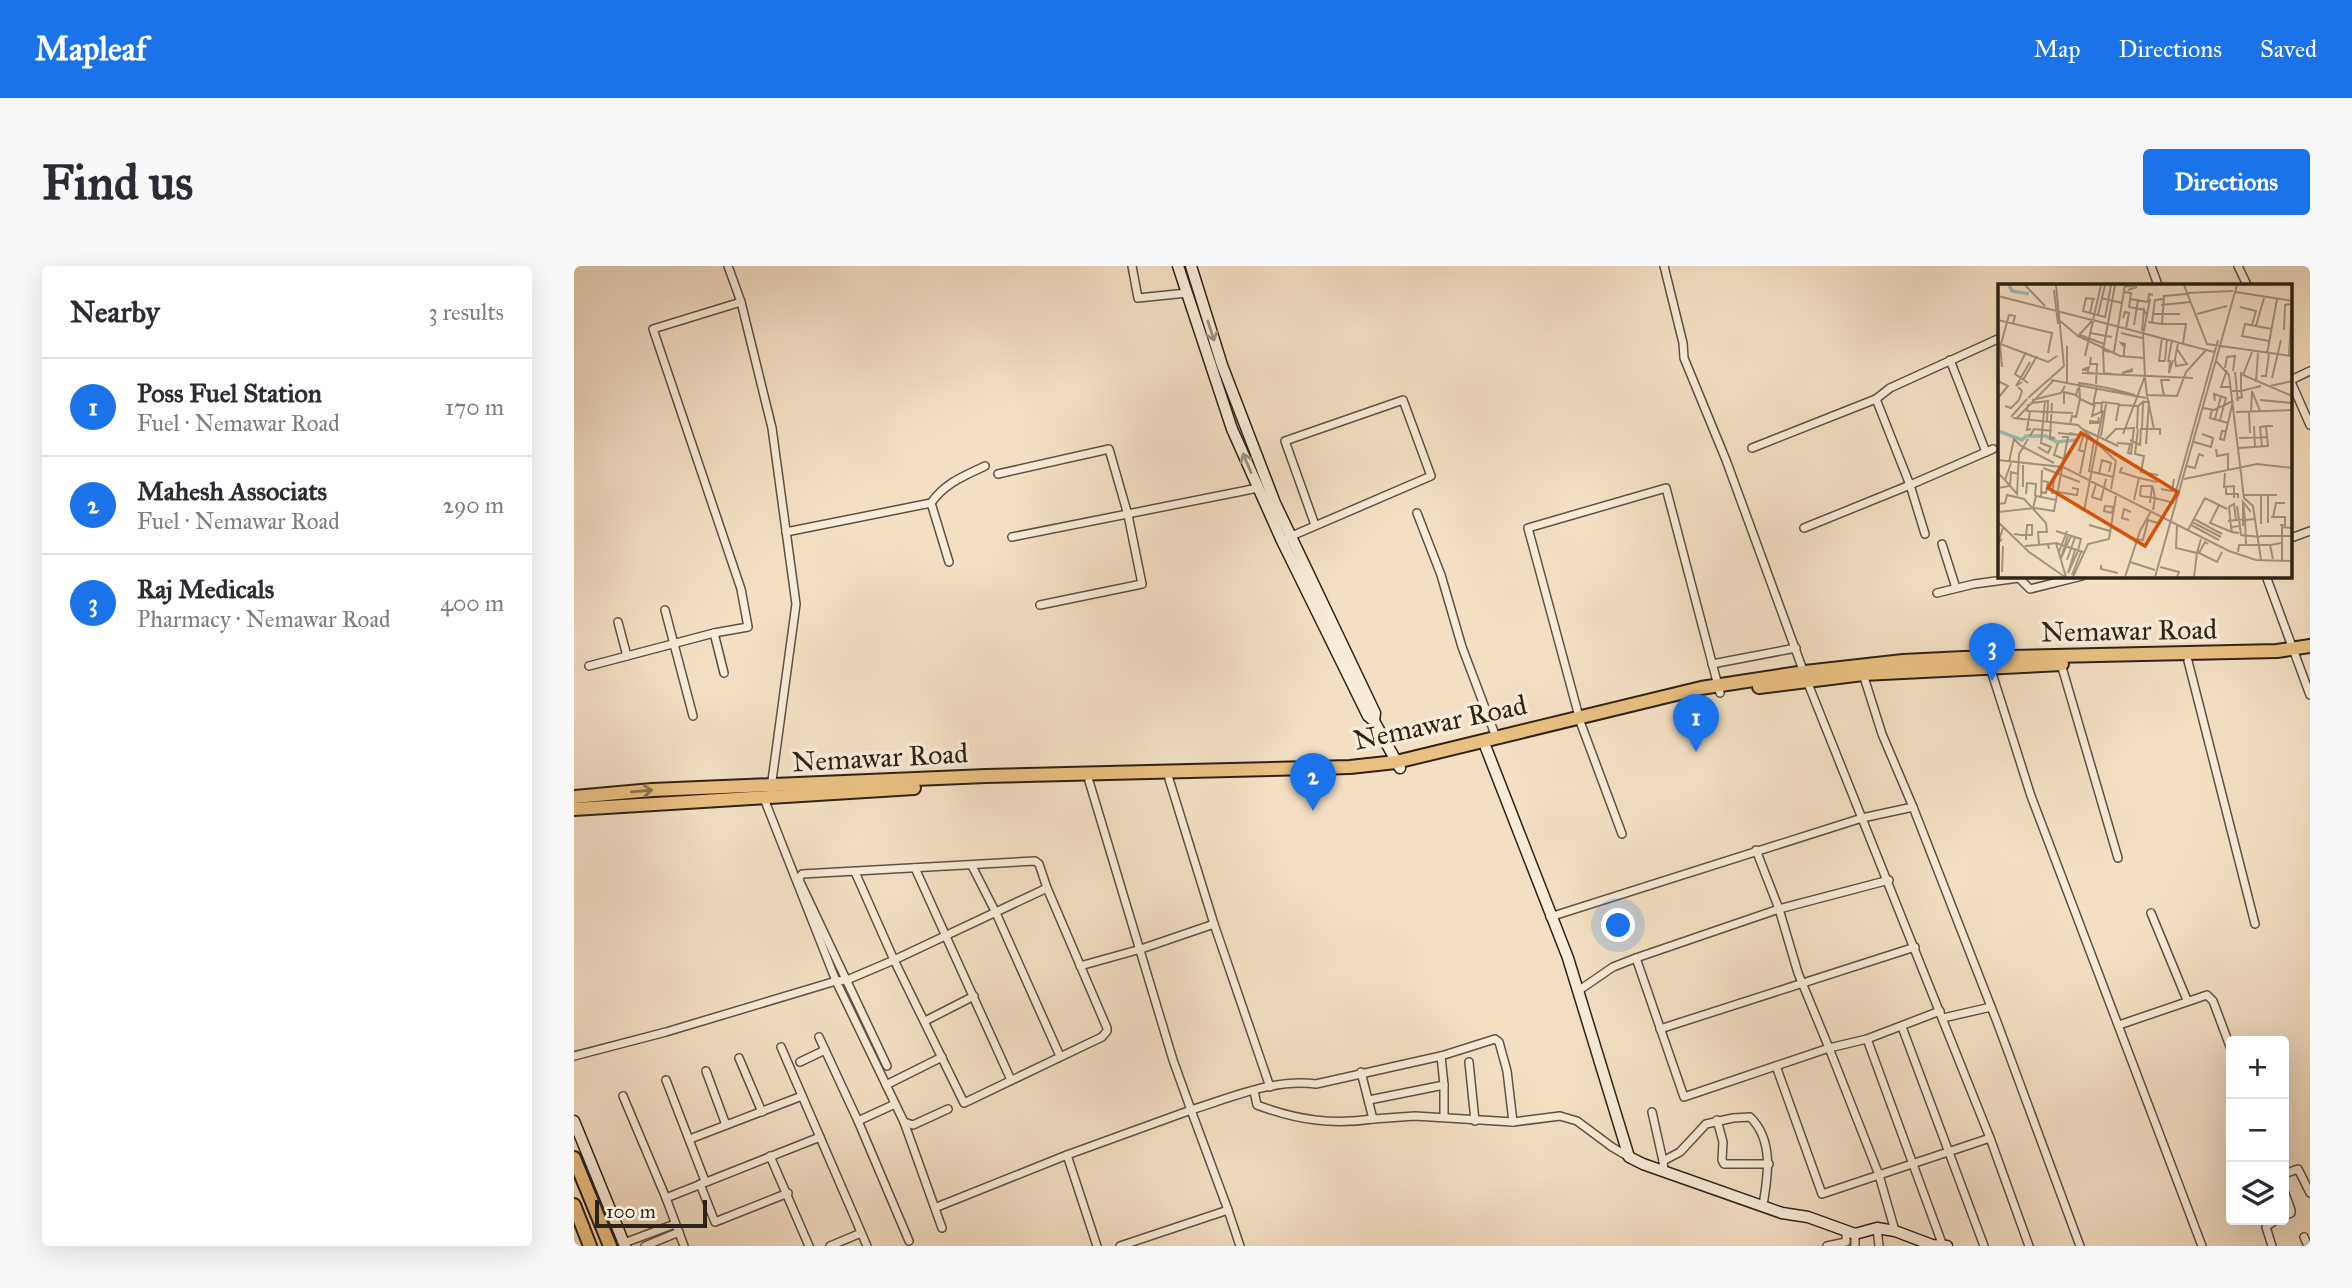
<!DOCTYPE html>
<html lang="en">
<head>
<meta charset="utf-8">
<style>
	body { margin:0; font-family:"IM FELL Great Primer",serif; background:#f7f7f7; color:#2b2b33 }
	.controls { position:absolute; right:21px; bottom:21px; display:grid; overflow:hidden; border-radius:7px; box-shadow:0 7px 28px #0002 }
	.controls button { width:63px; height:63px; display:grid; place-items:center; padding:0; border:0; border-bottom:2px solid #e1e1e2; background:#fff; color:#2b2b33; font:35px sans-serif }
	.scale { position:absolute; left:21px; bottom:18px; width:112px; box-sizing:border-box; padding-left:7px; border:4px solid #2d2318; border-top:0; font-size:19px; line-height:24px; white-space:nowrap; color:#2d2318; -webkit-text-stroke:5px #f7ebd9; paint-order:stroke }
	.you { position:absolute; left:1045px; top:660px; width:24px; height:24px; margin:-18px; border:5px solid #fff; border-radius:50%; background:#1a73e8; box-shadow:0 0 0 10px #1a73e833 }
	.badge { display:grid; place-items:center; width:46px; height:46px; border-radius:50%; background:#1a73e8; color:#fff; font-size:23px; font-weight:700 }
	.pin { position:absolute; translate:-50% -58px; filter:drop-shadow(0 2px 4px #0008) }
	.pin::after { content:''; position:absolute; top:37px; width:24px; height:21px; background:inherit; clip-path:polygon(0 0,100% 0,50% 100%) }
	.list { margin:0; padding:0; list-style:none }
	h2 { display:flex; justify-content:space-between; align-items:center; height:91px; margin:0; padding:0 28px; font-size:30px }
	h2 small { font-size:23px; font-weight:400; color:#7c7c81 }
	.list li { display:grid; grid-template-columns:46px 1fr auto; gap:21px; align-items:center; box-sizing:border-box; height:98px; padding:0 28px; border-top:2px solid #e1e1e2 }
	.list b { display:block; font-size:26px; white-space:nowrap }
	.list p { margin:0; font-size:23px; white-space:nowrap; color:#7c7c81 }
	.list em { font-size:23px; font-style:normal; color:#7c7c81 }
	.icon { flex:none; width:38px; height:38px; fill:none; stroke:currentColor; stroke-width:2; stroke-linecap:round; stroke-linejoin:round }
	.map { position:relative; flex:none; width:1736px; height:980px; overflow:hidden; border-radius:7px }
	header { display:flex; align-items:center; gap:42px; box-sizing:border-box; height:98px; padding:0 35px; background:#1a73e8; color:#fff }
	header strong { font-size:33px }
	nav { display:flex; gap:38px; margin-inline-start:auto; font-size:24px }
	.intro { display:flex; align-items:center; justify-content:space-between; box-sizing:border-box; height:168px; padding:0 42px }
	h1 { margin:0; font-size:49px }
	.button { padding:18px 32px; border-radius:7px; background:#1a73e8; color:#fff; font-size:24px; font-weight:700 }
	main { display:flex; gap:42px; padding:0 42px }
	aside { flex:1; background:#fff; border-radius:7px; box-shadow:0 7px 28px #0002 }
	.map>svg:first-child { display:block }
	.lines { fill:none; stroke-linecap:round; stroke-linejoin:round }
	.street-casing { stroke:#5e5243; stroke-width:10 }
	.secondary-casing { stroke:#2d2318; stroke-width:13 }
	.highway-casing { stroke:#2d2318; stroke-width:16 }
	.street { stroke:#f7ebd9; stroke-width:7 }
	.secondary { stroke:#f7ebd9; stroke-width:10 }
	.highway { stroke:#eac082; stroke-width:12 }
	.oneway { stroke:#9c9182 }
	.oneway2 { stroke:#8c724d }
	.labels { text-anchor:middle; stroke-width:7; stroke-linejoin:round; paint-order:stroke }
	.street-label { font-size:28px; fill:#2d2318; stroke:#f7ebd9 }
	.inset-river { fill:none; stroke:#9bbdb1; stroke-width:3.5 }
	.inset-road { fill:none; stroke:#a4947f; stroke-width:2 }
	.view { fill:#d5540d; fill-opacity:0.15; stroke:#d5540d; stroke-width:3.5 }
	.inset-edge { fill:none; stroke:#2d2318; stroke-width:3.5 }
</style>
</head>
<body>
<header>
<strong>Mapleaf</strong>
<nav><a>Map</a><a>Directions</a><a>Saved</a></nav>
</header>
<div class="intro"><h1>Find us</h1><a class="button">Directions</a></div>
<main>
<aside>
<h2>Nearby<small>3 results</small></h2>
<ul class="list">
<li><span class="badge">1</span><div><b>Poss Fuel Station</b><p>Fuel · Nemawar Road</p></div><em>170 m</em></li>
<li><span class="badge">2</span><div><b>Mahesh Associats</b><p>Fuel · Nemawar Road</p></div><em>290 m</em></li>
<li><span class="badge">3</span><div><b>Raj Medicals</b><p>Pharmacy · Nemawar Road</p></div><em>400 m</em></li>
</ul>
</aside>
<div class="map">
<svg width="1736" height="980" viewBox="0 0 1736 980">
	<rect width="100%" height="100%" fill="#f3e0c4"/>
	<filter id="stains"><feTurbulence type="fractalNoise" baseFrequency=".00286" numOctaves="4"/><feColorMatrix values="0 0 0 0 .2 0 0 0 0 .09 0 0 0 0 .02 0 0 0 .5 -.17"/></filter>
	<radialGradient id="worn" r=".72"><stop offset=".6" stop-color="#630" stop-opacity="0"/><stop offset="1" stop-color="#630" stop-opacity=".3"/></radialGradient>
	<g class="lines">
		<defs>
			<g id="street">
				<polyline points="154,0 167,36 198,162 222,338 197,522"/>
				<polyline points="558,0 564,32 613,27"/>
				<polyline points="1090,0 1109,77 1110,92 1152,194 1233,415 1416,872 1455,980"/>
				<polyline points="1577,0 1584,19"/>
				<polyline points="1664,0 1673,19"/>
				<polyline points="1376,94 1412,186"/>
				<polyline points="1717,114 1736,105"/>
				<polyline points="1717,116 1736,159"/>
				<polyline points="1178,182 1302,133"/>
				<polyline points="1419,183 1336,219 1302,133 1316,122 1426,72"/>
				<polyline points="424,208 535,183 554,249 568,318 466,339"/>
				<polyline points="843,247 867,309 888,381 922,471"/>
				<polyline points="1230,262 1336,219 1351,268"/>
				<polyline points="212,266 357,237"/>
				<polyline points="438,271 684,222"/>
				<polyline points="713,272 857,210 829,134 711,175 741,259"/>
				<polyline points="1717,272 1736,265"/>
				<polyline points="1368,278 1382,322"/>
				<path d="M375 296 357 237C371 217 390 210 411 200"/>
				<polyline points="1692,310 1736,429"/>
				<polyline points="1363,327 1400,318 1445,312 1456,323 1508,310"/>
				<polyline points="91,344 119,450"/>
				<polyline points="44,356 53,390"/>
				<polyline points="140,367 150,407"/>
				<polyline points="1614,395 1681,658"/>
				<polyline points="1138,398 1222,382"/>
				<polyline points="1487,398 1544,592"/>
				<polyline points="15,400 140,367 174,361 167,323 79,63 167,36"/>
				<polyline points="1416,401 1457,530 1628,980"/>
				<polyline points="1289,408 1308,468 1339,541"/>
				<polyline points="595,513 640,658"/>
				<polyline points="1048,568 1007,458 954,262 1092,222 1146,427"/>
				<polyline points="398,600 422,647 486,790"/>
				<polyline points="341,602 437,814"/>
				<polyline points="281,606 320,694 390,837 528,771 533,765 533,762 473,622 465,598 461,595 228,608 225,612 226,616 313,800"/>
				<polyline points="1577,647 1613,734"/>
				<polyline points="976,651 1288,552 1339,541 1423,756 1506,980"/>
				<polyline points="1062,692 1110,831 1255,782 1224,707 1205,643 1182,584"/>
				<polyline points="506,700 567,683 640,658 696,821"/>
				<polyline points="1004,725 1039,701 1062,692 1205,643 1315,614"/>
				<polyline points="1369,752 1417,741"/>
				<polyline points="351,755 400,730"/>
				<polyline points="1545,759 1633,729 1639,735 1657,783"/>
				<polyline points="1328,761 1410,980"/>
				<polyline points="1086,763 1341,681"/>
				<polyline points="245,771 284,855"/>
				<polyline points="1293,773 1369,980"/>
				<polyline points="207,781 293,980"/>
				<polyline points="0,790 92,766 262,715 189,530"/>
				<polyline points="165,792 188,846"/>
				<polyline points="226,796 251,784"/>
				<polyline points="895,796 901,855"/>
				<polyline points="1202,800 1248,928 1416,872"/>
				<polyline points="132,805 152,859"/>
				<polyline points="787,806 799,853 841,850 939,856 986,850 1003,855 1038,881 1055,891"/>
				<polyline points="92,814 131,915"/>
				<polyline points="312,819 368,791"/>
				<polyline points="870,819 870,851"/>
				<path d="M680 825 683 839C723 854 758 859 799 853"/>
				<polyline points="49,830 92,932"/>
				<polyline points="795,834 870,819 867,790"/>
				<polyline points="321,838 284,855 335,975"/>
				<polyline points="374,843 339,859 330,856 262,715 273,714 320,694 473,622"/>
				<polyline points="1078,846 1089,895"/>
				<polyline points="1143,854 1149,876 1148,894 1150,898 1195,898"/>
				<polyline points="330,856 368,962"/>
				<polyline points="116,873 228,830"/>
				<polyline points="493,889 523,980"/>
				<polyline points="196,890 235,980"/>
				<path d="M1090 904 1089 895 1106 886 1132 858 1159 852 1176 851C1200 874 1194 910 1189 939"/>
				<polyline points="1710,908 1724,903 1736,927"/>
				<polyline points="126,918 141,956 214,927"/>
				<polyline points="1710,925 1717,944 1717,947 1710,950"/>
				<polyline points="363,941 493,889 617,844 599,794 515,515"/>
				<path d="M654 944 617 844C656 832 701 812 742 818L867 790 921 773 925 776 933 805 939 856"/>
				<polyline points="1303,962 1305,980"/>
				<polyline points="1321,965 1305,909 1255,782 1293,773 1366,745"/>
				<polyline points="1281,968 1281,980"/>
				<polyline points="1730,971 1734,980"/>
				<polyline points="50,977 101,958"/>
				<polyline points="71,980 105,966"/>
				<polyline points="110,980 92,932 246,871"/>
				<polyline points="256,980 287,967"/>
				<polyline points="546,980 654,944 666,980"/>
				<polyline points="1253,980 1272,976 1272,965"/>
				<polyline points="1698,980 1692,961 1702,954"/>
			</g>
			<g id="secondary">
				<polyline points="604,0 658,163 708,275 794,450 800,455 826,502"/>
				<polyline points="617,0 648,99 701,237 801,447 800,455"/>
				<polyline points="912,482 994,692 1055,891 1069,898 1208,947 1234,951 1281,968 1303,962 1321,965 1358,979 1373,980"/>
				<polyline points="0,855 51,980"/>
			</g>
			<g id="highway">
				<polyline points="1185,421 1289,408 1488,398"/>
				<polyline points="0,531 78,524 412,510 776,501 822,496 1127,422 1231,406 1329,395 1390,392 1703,385 1736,380"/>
				<polyline points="0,543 340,522"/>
				<polyline points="0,892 36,980"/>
				<polyline points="0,939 16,980"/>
			</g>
		</defs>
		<use href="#street" class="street-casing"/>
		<use href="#secondary" class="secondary-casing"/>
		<use href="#highway" class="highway-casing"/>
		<use href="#street" class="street"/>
		<use href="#secondary" class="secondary"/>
		<use href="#highway" class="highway"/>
	</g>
	<defs><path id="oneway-shaft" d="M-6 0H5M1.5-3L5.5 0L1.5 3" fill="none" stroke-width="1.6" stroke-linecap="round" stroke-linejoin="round" transform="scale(1.75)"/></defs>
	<g class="oneway">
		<use href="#oneway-shaft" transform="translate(637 65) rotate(72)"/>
		<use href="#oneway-shaft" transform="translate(673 197) rotate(-113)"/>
	</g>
	<use class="oneway2" href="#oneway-shaft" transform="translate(68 525) rotate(-5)"/>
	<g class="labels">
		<g class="street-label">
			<text transform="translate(1555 364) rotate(-1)" y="10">Nemawar Road</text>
			<text transform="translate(866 456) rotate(-12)" y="10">Nemawar Road</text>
			<text transform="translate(306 491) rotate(-3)" y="10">Nemawar Road</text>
		</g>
	</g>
	<g transform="translate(1424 18)">
		<rect width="294" height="294" fill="#f3e0c4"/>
		<path class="inset-river" d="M11 1 14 7 31 10M0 147 24 156 28 152H48L59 158 77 156"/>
		<path class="inset-road" d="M27 1 47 22M186 1 209 60 294 72M127 2 139 3 130 6M56 6 60 40M126 8 133 9 131 23 147 26M238 8 294 17M189 9 235 7M0 12 94 36M103 14 124 19M95 15 92 29 107 33M132 15 150 18 151 10 155 11M163 21 193 18M242 23 258 27 254 41M92 29 85 27 88 14 97 15M155 30H182M199 30 229 22M100 31 107 1M107 34 113 1M125 34 127 28 131 29 128 45M0 36 54 49 50 69M61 36 80 52 94 37M95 36 103 1M95 36 216 68M150 38 164 40 166 12 189 10M154 38 157 16 166 15M164 40H188L185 59M136 41 140 16M258 42 266 14M120 43 127 1M286 46 287 21 293 20M144 47 146 26 148 30M92 49 114 53M123 49 144 54M82 51 106 60M80 52 122 72 146 74M164 54 161 77H167M271 57 244 52 247 40 274 45M0 59 50 78 59 72M3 60 11 31 17 32 15 40M2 61 4 83M179 65 189 80 178 82 177 75 180 59M105 66 106 89 115 90M28 68 17 90 30 99M111 68 105 66 117 1M116 68 120 43M254 68 245 91 294 112M269 70 279 15M87 72 95 37M291 72 294 17M93 73 92 80H99L98 100M125 73 126 70V67L127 60 123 59 127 64M172 76 171 89 175 76M167 77 169 55M218 77 231 91 246 214 255 222 263 276M170 78 174 56M227 84 229 73 237 72 235 87M90 86H84L91 83 90 86V89H96M229 86 223 103H232M135 87 124 89 135 85M237 88 240 117M84 89 195 94M263 92H268L271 70M147 94 149 111 179 112 188 88 208 66M274 94 283 56M25 96 39 72M53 96 148 114M0 97 10 102 0 114M24 98 18 102 32 78M69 98V62M258 98 260 69M99 102 95 121 82 115 81 99 94 101 114 105 137 111M272 102 294 97M232 107H243V88M149 112 156 145M166 112 163 96H172M30 114 66 82 58 1M238 115 244 113 243 107 263 102M34 116 63 109 67 102M262 116 294 119V126M217 117 216 110 228 114 222 136M104 118 121 120 118 137M145 118H151L148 160M34 119 50 117 49 137M104 119H97L94 132 103 128 104 118M30 120 29 127 75 129M66 120V108L78 111 80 104M121 121 140 122 139 145M7 122 13 124 21 116 24 107 20 103M140 122 145 118 144 145M205 124 216 126 235 117M214 126 212 134 230 139M32 127 29 146 33 145M238 128 294 126M251 128 252 149M253 128 254 107 262 127M13 133 29 115M101 133 100 138V139H92V137L100 138H103M15 134 80 141 118 177 113 205M18 135 55 97M217 135 223 112M72 140 74 132 78 133 82 115 78 111M256 142 257 163M84 145 120 162M140 145 137 170 146 172 143 188 160 191M142 145H162V151M228 147H224L222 155 226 156 235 117M60 149 80 151 71 149M86 149 81 166 87 168M125 150 147 92 145 51 152 15M32 152 36 145 54 147M103 152 108 120M241 154 269 153 268 142H275M51 155 57 154 52 153 54 119M108 155 118 145 136 144 133 170M132 156 142 161 143 145M96 157 91 187 115 193M99 158 105 126M196 158 213 163 215 154 204 150M60 159 56 171 66 175M119 159 132 160 130 169 134 170M23 162 56 179M40 163 50 169 53 163 43 159 47 117M264 163 262 143 268 142M241 164 270 162 269 153M218 165 219 172 230 170V186M0 176 65 183 231 267 258 276 294 277M11 178 16 155 23 162M25 181V203M189 182 197 184 201 170 206 172M124 183 122 188 141 194M45 184 82 198M0 189 7 196 13 179M227 189 226 203 236 202V214M82 190 90 151M101 190 104 176 113 179 111 188M186 195 259 180 294 184M7 196 19 210 21 170 30 155M98 200 94 213 103 216 108 195M0 204 12 202 13 188 20 190M228 204V210H240V214M163 205 174 207 176 195M43 208 48 209 50 198 45 197M60 208 79 211 80 205 74 204M28 210 29 199 38 200 37 212M54 210 57 189M263 210V240M246 211H279M270 211V239M142 212 143 202H154L152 219M142 212 157 214 155 203M43 213 44 186M176 214 220 56M136 216 141 194 159 198M0 220 7 219 9 211 26 215 48 239 49 248H40L41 261M221 221 212 239 234 248M239 222 242 242 233 243 234 248 241 249M115 223 114 229 106 227 107 222 117 223M35 224 38 212 58 216M155 226 157 214 176 219M86 227 99 159M0 228 37 224 56 227 70 153H64M273 233H287V241H282M275 233 278 219H287M196 235 224 250M131 236 124 234 126 225 133 228M230 237 247 235 245 218 253 228M0 238 31 268 67 293M194 238 223 253M91 241 112 247M193 241 221 256M179 242 178 264 199 269 203 255M242 242 243 251 262 253M245 242V219M233 243 231 223 236 220 238 236M190 246 207 214 229 225M58 247 83 255 80 266M16 250 23 251H34V241H29V243L28 251V256M262 252H294M4 255 0 259 5 244M139 255 145 256 150 236 160 239M58 259 68 293M210 260 207 258 201 269 219 278 224 268M248 261 247 236 257 235M27 262 50 260M51 265 50 260 58 259 85 268M61 268 69 247M240 268 241 261H272M63 274 73 252M63 274 70 251M275 275 272 261 283 259M69 276 77 253M284 276V243L294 244M132 278 157 286M103 281V285L120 289M162 283 181 288 179 293M4 288 5 262M70 289 80 267M70 289 77 266M74 291 83 268M75 293 90 260 111 255 118 212M127 293 142 247 153 227M157 293 239 1M196 293 199 269"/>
		<path class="view" d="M83 149 180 208 147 262 50 204Z"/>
		<rect width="294" height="294" class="inset-edge"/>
	</g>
	<rect width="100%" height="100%" filter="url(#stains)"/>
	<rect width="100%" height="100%" fill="url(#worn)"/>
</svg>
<div class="controls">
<button>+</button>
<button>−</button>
<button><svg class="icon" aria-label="layers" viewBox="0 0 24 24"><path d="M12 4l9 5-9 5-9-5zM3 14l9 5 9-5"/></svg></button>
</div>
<div class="scale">100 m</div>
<div class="you"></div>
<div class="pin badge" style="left:1122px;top:486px">1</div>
<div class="pin badge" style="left:739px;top:545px">2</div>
<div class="pin badge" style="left:1418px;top:415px">3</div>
</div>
</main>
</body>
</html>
